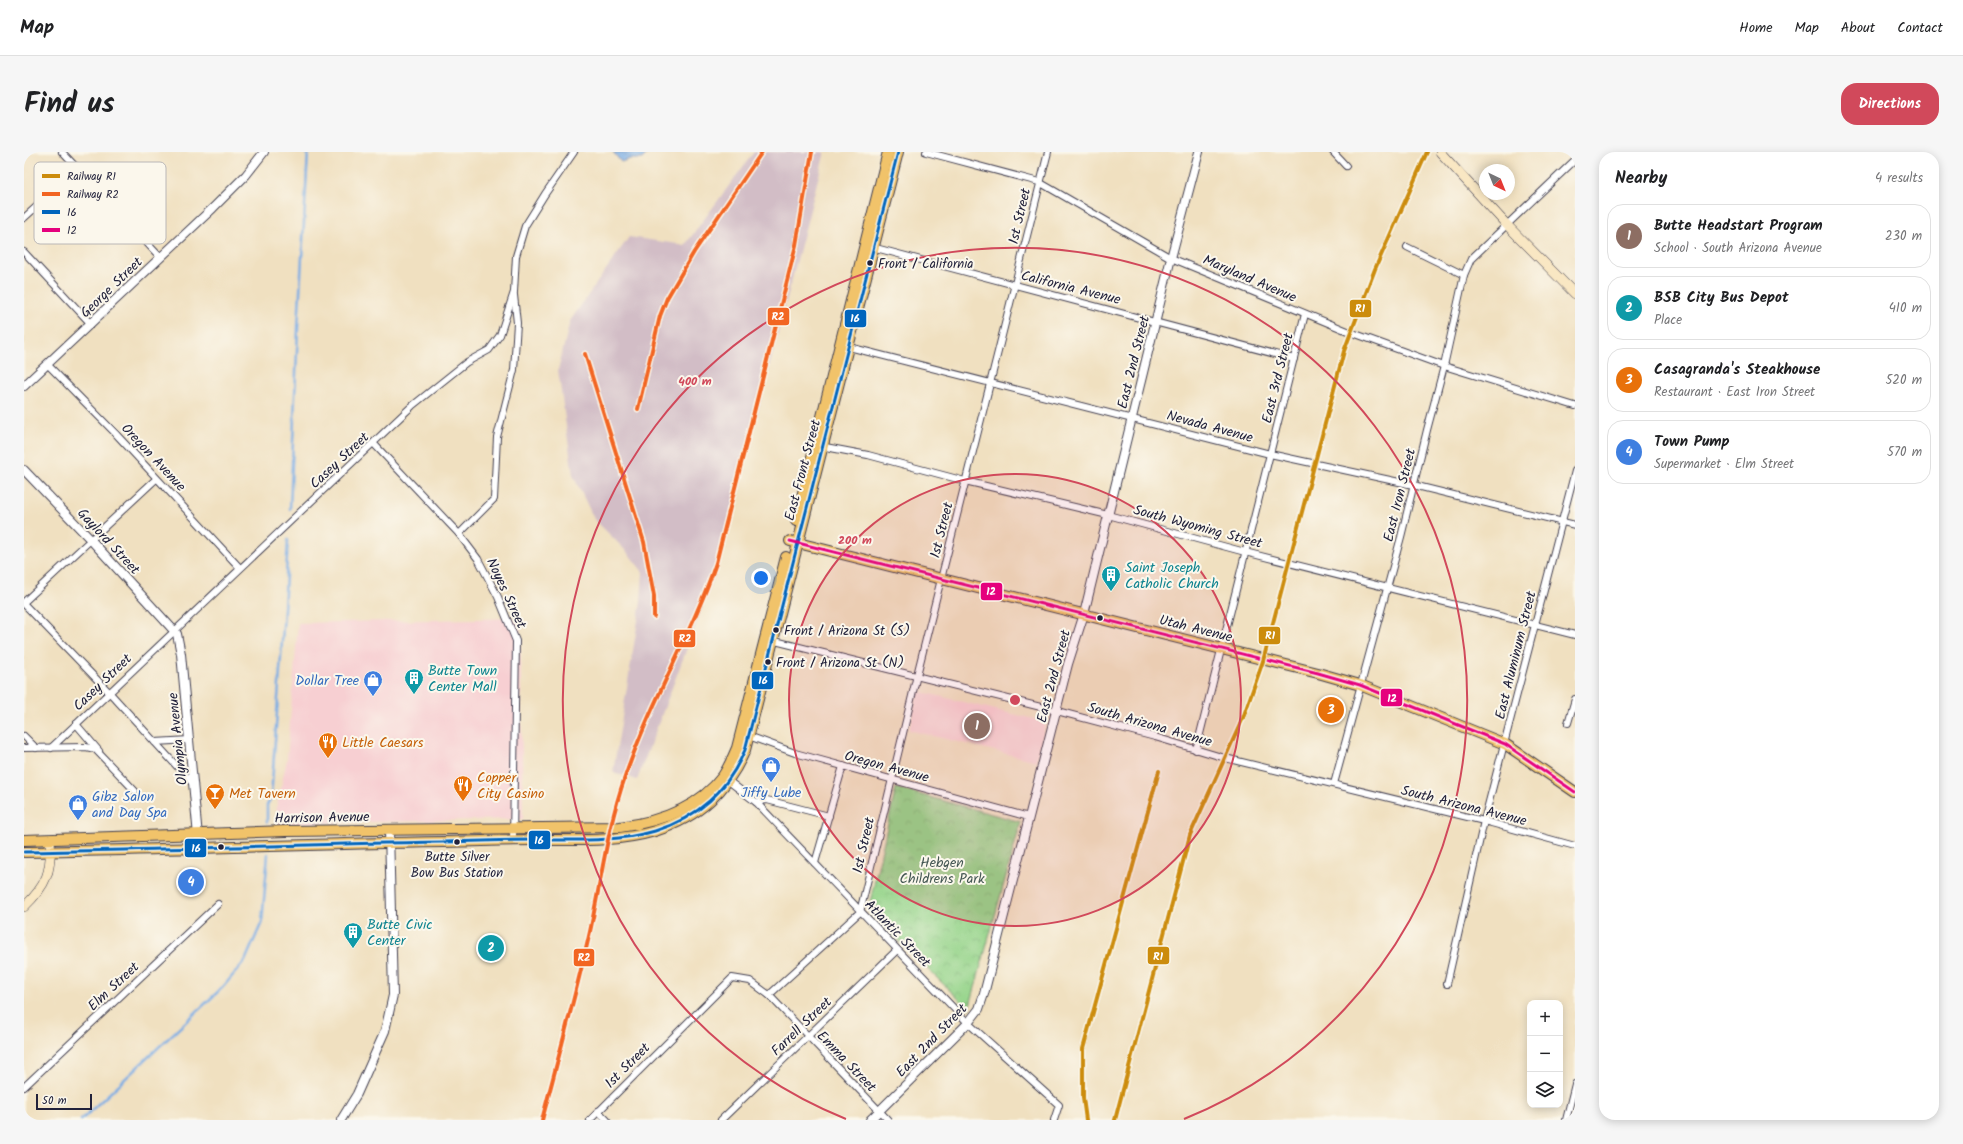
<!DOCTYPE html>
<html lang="en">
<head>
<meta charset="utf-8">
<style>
	body { margin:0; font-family:Kalam,sans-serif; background:#f6f6f6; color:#202124 }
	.controls { position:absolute; right:12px; bottom:12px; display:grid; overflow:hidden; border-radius:8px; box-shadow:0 2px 10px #0003 }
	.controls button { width:36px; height:36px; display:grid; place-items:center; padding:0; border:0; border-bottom:1px solid #e0e0e0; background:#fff; color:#202124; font:20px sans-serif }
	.compass { position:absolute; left:1455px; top:12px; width:36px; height:36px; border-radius:50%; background:#fff; box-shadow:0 2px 10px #0003; rotate:137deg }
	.scale { position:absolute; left:12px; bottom:10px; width:56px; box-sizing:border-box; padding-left:4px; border:2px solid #22223b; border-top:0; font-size:11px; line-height:14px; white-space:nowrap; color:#22223b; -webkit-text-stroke:3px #fbf7ec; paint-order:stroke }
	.you { position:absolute; left:737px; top:426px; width:14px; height:14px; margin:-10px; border:3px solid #fff; border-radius:50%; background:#1a73e8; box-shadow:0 0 0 6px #1a73e833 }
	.badge { display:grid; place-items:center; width:26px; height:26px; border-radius:50%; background:#d1495b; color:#fff; font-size:13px; font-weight:700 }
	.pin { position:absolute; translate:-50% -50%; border:2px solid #fff; box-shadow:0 1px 4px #0006 }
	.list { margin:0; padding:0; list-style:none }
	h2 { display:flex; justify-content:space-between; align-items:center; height:52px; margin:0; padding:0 16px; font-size:17px }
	h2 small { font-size:13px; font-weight:400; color:#757577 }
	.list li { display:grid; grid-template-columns:26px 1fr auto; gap:12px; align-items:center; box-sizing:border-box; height:64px; margin:0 8px 8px; padding:0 8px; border:1px solid #e0e0e0; border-radius:16px }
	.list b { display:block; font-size:15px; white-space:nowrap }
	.list p { margin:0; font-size:13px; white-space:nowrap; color:#757577 }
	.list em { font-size:13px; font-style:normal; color:#757577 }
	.icon { flex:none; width:22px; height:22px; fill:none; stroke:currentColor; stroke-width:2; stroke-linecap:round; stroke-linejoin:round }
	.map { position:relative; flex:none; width:1551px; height:968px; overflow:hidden; border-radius:16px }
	header { display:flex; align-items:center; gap:24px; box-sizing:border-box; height:56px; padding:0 20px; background:#fff; border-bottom:1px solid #e0e0e0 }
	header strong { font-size:19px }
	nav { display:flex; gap:22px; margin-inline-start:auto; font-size:14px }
	.intro { display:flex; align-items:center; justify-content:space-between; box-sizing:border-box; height:96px; padding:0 24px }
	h1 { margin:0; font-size:28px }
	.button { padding:10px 18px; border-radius:16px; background:#d1495b; color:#fff; font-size:14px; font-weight:700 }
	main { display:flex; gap:24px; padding:0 24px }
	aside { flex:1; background:#fff; border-radius:16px; box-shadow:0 2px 10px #0003 }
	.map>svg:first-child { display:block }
	.built { fill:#f7cfd2 }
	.industrial { fill:#d2bdc6 }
	.park { fill:url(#park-crowns); stroke:#5c7b62 }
	.water { fill:url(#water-ripples); stroke:#4c6690 }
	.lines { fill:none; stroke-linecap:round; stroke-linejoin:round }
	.stream { stroke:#77abe4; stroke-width:2.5 }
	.minor-casing { stroke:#413e4f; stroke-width:8 }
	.tertiary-casing { stroke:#413e4f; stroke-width:10 }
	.secondary-casing { stroke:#413e4f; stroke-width:10 }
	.primary-casing { stroke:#413e4f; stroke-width:12 }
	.minor { stroke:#fff; stroke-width:6 }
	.tertiary { stroke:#fff; stroke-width:8 }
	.secondary { stroke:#f9e7c3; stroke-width:9 }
	.primary { stroke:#f1c36a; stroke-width:10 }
	.bus-1-casing { stroke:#fbf7ec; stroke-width:6 }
	.bus-2-casing { stroke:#fbf7ec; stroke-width:6 }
	.bus-1 { stroke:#0065bd; stroke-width:3 }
	.bus-2 { stroke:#e5007d; stroke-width:3 }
	.rail-1-casing { stroke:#fbf7ec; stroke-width:7 }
	.rail-2-casing { stroke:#fbf7ec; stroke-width:7 }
	.rail-1 { stroke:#cc8c0c; stroke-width:4 }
	.rail-2 { stroke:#f26522; stroke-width:4 }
	.ring { fill:none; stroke:#d1495b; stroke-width:2 }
	.bus-dot { fill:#22223b; stroke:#fbf7ec; stroke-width:1.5 }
	.labels { text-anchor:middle; stroke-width:4; stroke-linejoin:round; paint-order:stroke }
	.bus-label { font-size:13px; fill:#22223b; stroke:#fbf7ec; text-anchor:start }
	.street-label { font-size:14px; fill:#22223b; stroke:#fbf7ec }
	.culture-label { font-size:14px; fill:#0d838f; stroke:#fbf7ec; text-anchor:start }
	.shop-label { font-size:14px; fill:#366cbe; stroke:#fbf7ec; text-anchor:end }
	.food-label { font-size:14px; fill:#c56008; stroke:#fbf7ec; text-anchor:start }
	.park-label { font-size:14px; fill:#445753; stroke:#fbf7ec }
	.key { fill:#fbf7ec; stroke:#bab7b7; stroke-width:1 }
	.key-label { font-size:11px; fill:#22223b }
	.centre { fill:#d1495b; stroke:#fbf7ec; stroke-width:2 }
	.ring-label { font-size:12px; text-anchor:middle; font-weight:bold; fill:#d1495b; stroke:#fbf7ec; stroke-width:4; stroke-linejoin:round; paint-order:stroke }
	.line-badge { stroke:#fbf7ec; stroke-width:1.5 }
	.badge-label { font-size:11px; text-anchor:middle; font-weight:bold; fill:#fff }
</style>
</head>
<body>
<header>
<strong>Map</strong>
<nav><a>Home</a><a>Map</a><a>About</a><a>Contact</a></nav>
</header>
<div class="intro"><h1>Find us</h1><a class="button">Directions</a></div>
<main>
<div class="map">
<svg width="1551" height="968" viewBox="0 0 1551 968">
	<defs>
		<pattern id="park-crowns" width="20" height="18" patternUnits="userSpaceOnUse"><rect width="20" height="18" fill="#95d48a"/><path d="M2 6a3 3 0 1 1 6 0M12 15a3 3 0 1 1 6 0" fill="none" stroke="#80b678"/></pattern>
		<pattern id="water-ripples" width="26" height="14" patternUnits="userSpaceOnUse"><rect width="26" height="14" fill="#77abe4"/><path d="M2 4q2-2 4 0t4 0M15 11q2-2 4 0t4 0" fill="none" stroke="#618bba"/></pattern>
	</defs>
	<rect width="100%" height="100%" fill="#fbf7ec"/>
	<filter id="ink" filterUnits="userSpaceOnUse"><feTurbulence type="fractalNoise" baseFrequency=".025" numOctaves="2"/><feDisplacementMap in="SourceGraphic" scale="8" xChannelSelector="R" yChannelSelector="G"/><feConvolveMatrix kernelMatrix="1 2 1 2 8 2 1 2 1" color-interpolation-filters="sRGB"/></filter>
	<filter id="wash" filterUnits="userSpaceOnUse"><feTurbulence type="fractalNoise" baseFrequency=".012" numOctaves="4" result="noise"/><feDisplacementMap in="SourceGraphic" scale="16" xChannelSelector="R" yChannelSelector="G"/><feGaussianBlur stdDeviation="0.9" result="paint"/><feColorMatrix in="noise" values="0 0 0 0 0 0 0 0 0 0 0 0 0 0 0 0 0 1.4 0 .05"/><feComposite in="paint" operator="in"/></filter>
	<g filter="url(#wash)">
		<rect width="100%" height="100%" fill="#f0e0c0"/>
		<g class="built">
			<polygon points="496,466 499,667 252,672 253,653 263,607 274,471"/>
			<polygon points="894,539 1022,570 1012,609 885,578"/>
		</g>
		<polygon class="industrial" points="730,0 801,0 693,417 613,628 589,620 617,450 619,420 604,401 570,367 549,323 534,218 546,169 605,85 661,93"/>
		<polygon class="park" points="872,636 997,670 945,857 844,759"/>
		<polygon class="water" points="589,0 625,0 618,7 606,7 597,10"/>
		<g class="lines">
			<g class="stream">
				<polyline points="266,357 274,176 284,0"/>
				<polyline points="243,670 243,653 247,646 259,475 264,388"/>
				<polyline points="57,968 199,835 221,809 238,770 244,702"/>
			</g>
		</g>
	</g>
	<g filter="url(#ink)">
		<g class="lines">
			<defs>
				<g id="minor">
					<polyline points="38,0 136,105"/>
					<polyline points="902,0 1015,30 1147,106 1326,180 1420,214 1551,254"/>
					<polyline points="1309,0 1322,14"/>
					<polyline points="0,66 54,17"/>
					<polyline points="848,95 1270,207"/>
					<polyline points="1383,95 1440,123"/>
					<polyline points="0,100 67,172"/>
					<polyline points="821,194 1246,302 1389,333 1551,373"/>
					<polyline points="24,213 91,281 216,416"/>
					<polyline points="350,292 435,382 454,407 474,445 492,489 489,688"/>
					<polyline points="796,294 844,303 941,329 1084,363 1221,400 1551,483"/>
					<polyline points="435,382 470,347 473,285 490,218 493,171 490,143"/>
					<polyline points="0,450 132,327"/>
					<polyline points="0,452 85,540 170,633"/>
					<polyline points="747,488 1033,559 1131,585 1201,606 1460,669 1551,694"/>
					<polyline points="1544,571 1551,547"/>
					<polyline points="52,572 75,599"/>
					<polyline points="722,583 771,601 1005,665"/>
					<polyline points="0,584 12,596"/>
					<polyline points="131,590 166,588"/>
					<polyline points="0,596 62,595 71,597 111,639"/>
					<polyline points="27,596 388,254 443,210 465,198 476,183 490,140 492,104 501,74 521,42 550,0"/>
					<polyline points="1172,598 1281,162"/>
					<polyline points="702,627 732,650 944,871 1035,953 1030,968"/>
					<polyline points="1310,632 1377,385 1403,278 1420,214 1440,123 1447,107 1551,8"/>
					<polyline points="732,650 743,648 805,664"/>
					<polyline points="791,711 819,614"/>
					<polyline points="1423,832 1460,669 1551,319"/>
					<polyline points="745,843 836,760 893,523 1024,0"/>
					<polyline points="0,935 194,752"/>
					<polyline points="574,959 583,968"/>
					<polyline points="566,968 708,826 726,829 745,843 864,968"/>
					<polyline points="697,968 873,798"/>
					<polyline points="1542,968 1551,932"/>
				</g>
				<g id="tertiary">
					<polyline points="0,234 189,56 222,23 240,0"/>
					<polyline points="0,318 67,388 153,482 157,502 175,695"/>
					<polyline points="317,968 333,942 361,879 369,843 365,678"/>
					<polyline points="846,968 944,871 955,857 960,842 1044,512 1060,462 1147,106 1175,0"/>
				</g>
				<g id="secondary">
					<polyline points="1416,0 1482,72 1551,142"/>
					<path d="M0 755C23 733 28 719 26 687"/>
				</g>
				<g id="primary">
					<polyline points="772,369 864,0"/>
					<polyline points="766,389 1294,521 1336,533 1481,592 1551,640"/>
					<path d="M0 688 263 679 596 675C634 670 675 656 699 624 705 615 709 605 713 596L762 405"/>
					<path d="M0 700C140 698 279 692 419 690 450 689 482 688 514 688 553 688 594 690 631 679 675 665 703 639 721 598L874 0"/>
				</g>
			</defs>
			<use href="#minor" class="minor-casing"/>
			<use href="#tertiary" class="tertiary-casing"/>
			<use href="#secondary" class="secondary-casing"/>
			<use href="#primary" class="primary-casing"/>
			<use href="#minor" class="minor"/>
			<use href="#tertiary" class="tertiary"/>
			<use href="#secondary" class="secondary"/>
			<use href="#primary" class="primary"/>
			<defs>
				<path id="bus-1" d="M0 700C140 698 279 692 419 690 450 689 482 688 514 688 553 688 594 690 631 679 675 665 703 639 721 598L874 0"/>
				<polyline id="bus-2" points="766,389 1294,521 1336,533 1481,592 1551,640"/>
			</defs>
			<use href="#bus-1" class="bus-1-casing"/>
			<use href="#bus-2" class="bus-2-casing"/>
			<use href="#bus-1" class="bus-1"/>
			<use href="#bus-2" class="bus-2"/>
			<defs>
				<g id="rail-1">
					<polyline points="1062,968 1059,946 1059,897 1135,619"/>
					<polyline points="1091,968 1166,683 1219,566 1239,509 1320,199 1351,117 1403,0"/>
				</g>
				<g id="rail-2">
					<polyline points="561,202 620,390 630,444 630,465"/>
					<polyline points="614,257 636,164 643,146 670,100 738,0"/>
					<path d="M518 968C534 907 551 845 565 784 577 731 583 676 601 625 626 551 667 484 692 411L772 93 788 0"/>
				</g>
			</defs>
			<use href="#rail-1" class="rail-1-casing"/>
			<use href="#rail-2" class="rail-2-casing"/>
			<use href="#rail-1" class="rail-1"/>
			<use href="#rail-2" class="rail-2"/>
		</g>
	</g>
	<circle cx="991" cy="548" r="226" fill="#d1495b" fill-opacity=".12"/>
	<g class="ring">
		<circle cx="991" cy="548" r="226"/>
		<path d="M822 967A452 452 0 1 1 1160 967"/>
	</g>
	<defs>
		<symbol id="building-pin" viewBox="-11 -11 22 30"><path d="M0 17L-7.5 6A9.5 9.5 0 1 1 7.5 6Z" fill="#0f9aa8" stroke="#fbf7ec"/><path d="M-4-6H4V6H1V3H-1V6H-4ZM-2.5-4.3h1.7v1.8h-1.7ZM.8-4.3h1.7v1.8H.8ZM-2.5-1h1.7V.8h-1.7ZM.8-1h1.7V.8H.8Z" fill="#fff"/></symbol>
		<symbol id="shop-pin" viewBox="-11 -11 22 30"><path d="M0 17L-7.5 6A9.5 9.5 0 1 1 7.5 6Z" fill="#3f7fe0" stroke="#fbf7ec"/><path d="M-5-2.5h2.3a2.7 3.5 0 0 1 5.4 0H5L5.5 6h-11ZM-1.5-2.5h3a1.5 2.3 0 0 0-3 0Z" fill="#fff"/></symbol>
		<symbol id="restaurant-pin" viewBox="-11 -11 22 30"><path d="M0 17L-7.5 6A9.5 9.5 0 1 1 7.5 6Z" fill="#e8710a" stroke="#fbf7ec"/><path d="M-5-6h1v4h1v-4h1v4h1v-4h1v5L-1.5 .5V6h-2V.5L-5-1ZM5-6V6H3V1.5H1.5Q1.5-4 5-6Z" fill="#fff"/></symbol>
		<symbol id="bar-pin" viewBox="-11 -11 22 30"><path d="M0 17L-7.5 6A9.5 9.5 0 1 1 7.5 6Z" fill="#e8710a" stroke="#fbf7ec"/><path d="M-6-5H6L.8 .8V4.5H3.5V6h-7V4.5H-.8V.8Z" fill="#fff"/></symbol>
	</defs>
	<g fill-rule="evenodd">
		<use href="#building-pin" x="1076" y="412" width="22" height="30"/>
		<use href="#building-pin" x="379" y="515" width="22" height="30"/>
		<use href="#shop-pin" x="338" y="517" width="22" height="30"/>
		<use href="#restaurant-pin" x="293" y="579" width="22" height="30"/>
		<use href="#shop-pin" x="736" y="603" width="22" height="30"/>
		<use href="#restaurant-pin" x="428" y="622" width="22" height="30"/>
		<use href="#bar-pin" x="180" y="630" width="22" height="30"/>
		<use href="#shop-pin" x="43" y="641" width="22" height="30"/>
		<use href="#building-pin" x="318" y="769" width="22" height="30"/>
	</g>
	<g class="bus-dot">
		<circle cx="846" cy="111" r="3.5"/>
		<circle cx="1076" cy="466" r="3.5"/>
		<circle cx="752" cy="478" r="3.5"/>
		<circle cx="744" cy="510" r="3.5"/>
		<circle cx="433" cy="690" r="3.5"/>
		<circle cx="197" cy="695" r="3.5"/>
	</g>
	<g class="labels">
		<g class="bus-label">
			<text x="854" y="116">Front / California</text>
			<text x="760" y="483">Front / Arizona St (S)</text>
			<text x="752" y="515">Front / Arizona St (N)</text>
			<text x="433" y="709" text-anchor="middle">Butte Silver<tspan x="433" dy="16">Bow Bus Station</tspan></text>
		</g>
		<g class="street-label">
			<text transform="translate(995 64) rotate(-77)" y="5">1st Street</text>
			<text transform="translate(1226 126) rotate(23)" y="5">Maryland Avenue</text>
			<text transform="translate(87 135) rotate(-44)" y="5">George Street</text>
			<text transform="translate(1047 135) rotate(14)" y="5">California Avenue</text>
			<text transform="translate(1109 210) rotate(-76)" y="5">East 2nd Street</text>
			<text transform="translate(1253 226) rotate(-76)" y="5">East 3rd Street</text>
			<text transform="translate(1186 274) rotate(15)" y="5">Nevada Avenue</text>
			<text transform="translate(130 305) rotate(47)" y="5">Oregon Avenue</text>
			<text transform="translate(315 308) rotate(-43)" y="5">Casey Street</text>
			<text transform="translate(778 318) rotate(-75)" y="5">East Front Street</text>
			<text transform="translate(1375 343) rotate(-76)" y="5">East Iron Street</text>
			<text transform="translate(1174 374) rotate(15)" y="5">South Wyoming Street</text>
			<text transform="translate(917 378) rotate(-76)" y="5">1st Street</text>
			<text transform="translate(85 389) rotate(47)" y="5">Gaylord Street</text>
			<text transform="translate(483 441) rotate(65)" y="5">Noyes Street</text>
			<text transform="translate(1172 476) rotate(14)" y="5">Utah Avenue</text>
			<text transform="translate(1491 503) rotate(-76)" y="5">East Aluminum Street</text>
			<text transform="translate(1029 524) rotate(-75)" y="5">East 2nd Street</text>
			<text transform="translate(78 530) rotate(-44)" y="5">Casey Street</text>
			<text transform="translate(1126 572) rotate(16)" y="5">South Arizona Avenue</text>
			<text transform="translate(153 587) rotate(-96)" y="5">Olympia Avenue</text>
			<text transform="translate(863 614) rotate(15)" y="5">Oregon Avenue</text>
			<text transform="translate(1440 653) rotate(14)" y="5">South Arizona Avenue</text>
			<text transform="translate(298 665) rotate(-1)" y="5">Harrison Avenue</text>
			<text transform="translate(839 693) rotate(-77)" y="5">1st Street</text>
			<text transform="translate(874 781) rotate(46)" y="5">Atlantic Street</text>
			<text transform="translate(89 834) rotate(-43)" y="5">Elm Street</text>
			<text transform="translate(777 874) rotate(-44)" y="5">Farrell Street</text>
			<text transform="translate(907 888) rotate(-46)" y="5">East 2nd Street</text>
			<text transform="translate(823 909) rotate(46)" y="5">Emma Street</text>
			<text transform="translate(603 913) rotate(-45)" y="5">1st Street</text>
		</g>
		<g class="culture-label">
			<text x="1101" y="420">Saint Joseph<tspan x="1101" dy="16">Catholic Church</tspan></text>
			<text x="404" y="523">Butte Town<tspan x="404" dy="16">Center Mall</tspan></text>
			<text x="343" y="777">Butte Civic<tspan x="343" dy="16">Center</tspan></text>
		</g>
		<g class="shop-label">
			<text x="335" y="533">Dollar Tree</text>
			<text x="747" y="645" text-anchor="middle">Jiffy Lube</text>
			<text x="68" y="649" text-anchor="start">Gibz Salon<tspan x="68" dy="16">and Day Spa</tspan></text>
		</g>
		<g class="food-label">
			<text x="318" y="595">Little Caesars</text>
			<text x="453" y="630">Copper<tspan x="453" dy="16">City Casino</tspan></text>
			<text x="205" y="646">Met Tavern</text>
		</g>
		<g class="park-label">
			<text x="918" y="715">Hebgen<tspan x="918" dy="16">Childrens Park</tspan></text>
		</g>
	</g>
	<rect x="10" y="10" width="132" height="82" rx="6" class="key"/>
	<rect x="18" y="22" width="18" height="4" fill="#cc8c0c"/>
	<rect x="18" y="40" width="18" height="4" fill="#f26522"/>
	<rect x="18" y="58" width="18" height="4" fill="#0065bd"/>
	<rect x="18" y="76" width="18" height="4" fill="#e5007d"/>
	<g class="key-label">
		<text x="43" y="28">Railway R1</text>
		<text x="43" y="46">Railway R2</text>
		<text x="43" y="64">16</text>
		<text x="43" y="82">12</text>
	</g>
	<circle cx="991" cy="548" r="6" class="centre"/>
	<g class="ring-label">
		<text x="671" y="233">400 m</text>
		<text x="831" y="392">200 m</text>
	</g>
	<g class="line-badge">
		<rect x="1325" y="147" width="23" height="19" rx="4" fill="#cc8c0c"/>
		<rect x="743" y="155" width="23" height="19" rx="4" fill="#f26522"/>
		<rect x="820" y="157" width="23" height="19" rx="4" fill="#0065bd"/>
		<rect x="956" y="430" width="23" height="19" rx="4" fill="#e5007d"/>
		<rect x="1234" y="474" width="23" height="19" rx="4" fill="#cc8c0c"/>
		<rect x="649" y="477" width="23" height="19" rx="4" fill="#f26522"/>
		<rect x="727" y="519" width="23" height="19" rx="4" fill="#0065bd"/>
		<rect x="1356" y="536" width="23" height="19" rx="4" fill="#e5007d"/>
		<rect x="504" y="678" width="23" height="20" rx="4" fill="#0065bd"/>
		<rect x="160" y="686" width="23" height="20" rx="4" fill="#0065bd"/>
		<rect x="1123" y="794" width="23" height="19" rx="4" fill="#cc8c0c"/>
		<rect x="549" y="796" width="22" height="19" rx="4" fill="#f26522"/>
	</g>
	<g class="badge-label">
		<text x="1336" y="160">R1</text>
		<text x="754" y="168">R2</text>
		<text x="831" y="170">16</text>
		<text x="967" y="443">12</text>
		<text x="1246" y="487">R1</text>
		<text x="661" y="490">R2</text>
		<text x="739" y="532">16</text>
		<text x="1368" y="550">12</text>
		<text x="515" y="692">16</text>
		<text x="172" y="700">16</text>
		<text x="1134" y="808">R1</text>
		<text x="560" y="809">R2</text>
	</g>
</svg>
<div class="controls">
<button>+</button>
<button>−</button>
<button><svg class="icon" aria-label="layers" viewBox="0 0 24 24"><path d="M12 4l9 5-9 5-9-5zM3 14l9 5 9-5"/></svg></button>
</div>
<svg class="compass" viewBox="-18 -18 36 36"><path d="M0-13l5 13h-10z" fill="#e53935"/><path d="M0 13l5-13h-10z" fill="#757577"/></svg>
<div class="scale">50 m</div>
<div class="you"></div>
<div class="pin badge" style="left:953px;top:574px;background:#8d6e63">1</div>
<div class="pin badge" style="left:467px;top:796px;background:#0f9aa8">2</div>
<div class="pin badge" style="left:1307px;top:558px;background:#e8710a">3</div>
<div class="pin badge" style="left:167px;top:730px;background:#3f7fe0">4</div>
</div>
<aside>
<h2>Nearby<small>4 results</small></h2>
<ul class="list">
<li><span class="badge" style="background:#8d6e63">1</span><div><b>Butte Headstart Program</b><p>School · South Arizona Avenue</p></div><em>230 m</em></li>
<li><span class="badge" style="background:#0f9aa8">2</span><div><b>BSB City Bus Depot</b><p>Place</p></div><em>410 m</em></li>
<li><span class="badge" style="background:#e8710a">3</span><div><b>Casagranda's Steakhouse</b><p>Restaurant · East Iron Street</p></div><em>520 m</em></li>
<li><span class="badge" style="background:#3f7fe0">4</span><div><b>Town Pump</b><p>Supermarket · Elm Street</p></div><em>570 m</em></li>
</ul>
</aside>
</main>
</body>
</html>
